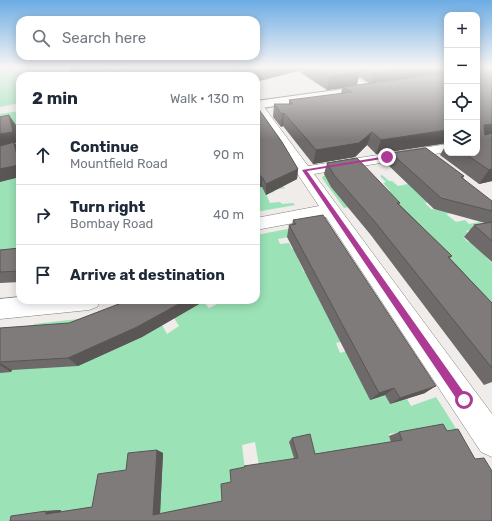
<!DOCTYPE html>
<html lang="en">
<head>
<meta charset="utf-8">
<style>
	body { margin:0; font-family:Rubik,sans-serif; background:#f6f6f7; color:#1f2937 }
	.controls { position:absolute; right:12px; top:12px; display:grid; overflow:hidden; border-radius:8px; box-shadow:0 2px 10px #0003 }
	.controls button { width:36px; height:36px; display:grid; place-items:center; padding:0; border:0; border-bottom:1px solid #e0e1e3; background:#fff; color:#1f2937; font:20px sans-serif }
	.stop { position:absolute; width:12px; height:12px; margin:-9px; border:3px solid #ad3a94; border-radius:50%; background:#fff }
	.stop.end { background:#ad3a94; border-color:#fff; box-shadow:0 1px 4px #0008 }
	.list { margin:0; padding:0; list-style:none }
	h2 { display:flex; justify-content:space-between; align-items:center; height:52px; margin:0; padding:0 16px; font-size:17px }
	h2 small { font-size:13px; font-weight:400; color:#747a83 }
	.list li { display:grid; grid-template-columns:26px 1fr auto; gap:12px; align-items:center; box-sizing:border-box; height:60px; padding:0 16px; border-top:1px solid #e0e1e3 }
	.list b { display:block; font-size:15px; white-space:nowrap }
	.list p { margin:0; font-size:13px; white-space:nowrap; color:#747a83 }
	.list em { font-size:13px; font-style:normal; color:#747a83 }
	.icon { flex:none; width:22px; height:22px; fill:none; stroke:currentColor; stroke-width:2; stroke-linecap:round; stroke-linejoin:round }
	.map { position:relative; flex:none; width:492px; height:521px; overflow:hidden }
	.search { position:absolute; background:#fff; box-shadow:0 2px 10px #0003; left:16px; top:16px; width:244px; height:44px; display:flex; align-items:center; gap:10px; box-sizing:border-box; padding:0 14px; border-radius:12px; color:#747a83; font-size:15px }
	.panel { position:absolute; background:#fff; box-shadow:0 2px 10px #0003; left:16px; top:72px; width:244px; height:232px; border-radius:12px }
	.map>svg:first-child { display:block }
	.green { fill:#9be2b7 }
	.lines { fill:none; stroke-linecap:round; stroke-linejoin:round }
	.street-casing { stroke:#817f7c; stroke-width:1 }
	.secondary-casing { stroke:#817f7c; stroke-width:2 }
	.street { fill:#fff; fill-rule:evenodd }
	.secondary { fill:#fff; fill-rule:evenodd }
	.wall { fill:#6d6a69; fill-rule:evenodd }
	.shaded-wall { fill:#595655 }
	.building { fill:#7f7b7a; stroke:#595655 }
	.route { fill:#ad3a94 }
</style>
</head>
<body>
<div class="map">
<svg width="492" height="521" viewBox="0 0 492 521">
	<rect width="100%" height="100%" fill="#efece9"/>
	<g class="green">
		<polygon points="0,67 174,67 159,76 20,76 20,103 0,107"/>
		<polygon points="20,111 20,140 0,143 18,128 17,126 0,129 0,114"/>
		<polygon points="0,161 20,177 20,260 0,261"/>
		<polygon points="256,173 260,187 271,186 273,188 283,186 285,188 273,190 274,192 266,194 270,203 280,202 282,204 293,203 295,205 256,212"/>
		<polygon points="335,174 326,178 341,196 390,191 383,183 386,182 380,176 382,175 389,181 392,181 398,186 408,184 432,201 425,203 431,209 455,212 446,214 456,222 465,220 469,224 480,222 482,223 472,226 475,229 466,231 470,236 463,237 468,242 486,239 490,256 486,257 492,263 492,327 360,205 344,208 322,178 323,176"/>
		<polygon points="309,225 294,236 278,239 280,244 289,243 292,249 303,247 308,257 298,259 304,272 316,269 354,338 336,343 340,353 346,351 385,395 390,404 407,399 411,406 436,397 492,485 400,432 389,434 392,444 294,461 263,489 255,442 242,445 245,470 232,484 225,521 158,515 104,506 59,521 61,511 27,521 0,521 0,373 19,353 22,352 34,324 78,319 142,337 162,325 167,334 179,326 174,318 203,301 209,308 221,302 220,300 256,300 256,249 258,249 256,243 256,235"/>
	</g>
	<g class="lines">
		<defs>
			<g id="street">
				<polygon points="330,67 341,67 375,89 374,91 366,91"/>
				<polygon points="256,104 264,107 308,166 447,144 447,152 314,174 492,414 492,457 481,452 326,217 256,230 256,218 319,206 256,112"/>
				<polygon points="20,297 20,300 101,300 97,307 89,310 0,319 0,299"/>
			</g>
			<g id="secondary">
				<polygon points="372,85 377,88 376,90 256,109 256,101"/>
				<polygon points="20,144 20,152 0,157 0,147"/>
			</g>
		</defs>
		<use href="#street" class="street-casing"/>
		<use href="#secondary" class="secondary-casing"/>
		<use href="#street" class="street"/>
		<use href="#secondary" class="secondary"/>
	</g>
	<g class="wall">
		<path d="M68 67H108L113 71 130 67H352L353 68V67H447V153H477L492 67V181L479 184 440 155 447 143 376 154 367 145 355 157 313 164 283 126 281 127 273 117 274 104H289V100L341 94 342 88 327 90 298 71 256 76H72ZM359 77 369 83 357 85Z"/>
		<polygon points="256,108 298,169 297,179 266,195 262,187 260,187 256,178"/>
		<polygon points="391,153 464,176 463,178 492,211 492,262 464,237 474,225 485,223 434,209 387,164"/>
		<polygon points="327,163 400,203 399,204 452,256 450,258 492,303 492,382 484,385 370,234 331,187 324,174"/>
		<polygon points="293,220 425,393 390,404 385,395 370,400 287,237 289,225 292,225"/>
		<polygon points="20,248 20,282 0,283 0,250"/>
		<polygon points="123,300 206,300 142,337 78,366 12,370 11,372 0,373 0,328 69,323 124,302"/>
		<polygon points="447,431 475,459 492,521 10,521 46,511 61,510 61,512 92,507 126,470 157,450 163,453 160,514 222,501 231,482 294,458 289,442 292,438 315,454 391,442 389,436 399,432"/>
	</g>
	<g class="shaded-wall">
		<polygon points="260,67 298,67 298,71 256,82 256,76 223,76"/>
		<polygon points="423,67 447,67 447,75 371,84 374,73"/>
		<polygon points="360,72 356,86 342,87 342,88 327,90 330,76"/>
		<polygon points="284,113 283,126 281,127 282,114"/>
		<polygon points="9,115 16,125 19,143 15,143 20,150 20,177 0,182 0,134"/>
		<polygon points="492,124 492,135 477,138 484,125"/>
		<polygon points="447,130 447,143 376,154 381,140"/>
		<polygon points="372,132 367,145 355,157 313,164 316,150"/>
		<polygon points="298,169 297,179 266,195 266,184"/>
		<polygon points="492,169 492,181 479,184 489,170"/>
		<polygon points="261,177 262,177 262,187 260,187"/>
		<polygon points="186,300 206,300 142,337 78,366 68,358"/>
		<polygon points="0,363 12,370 11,372 0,365"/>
		<polygon points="436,386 425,393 390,404 400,398"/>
		<polygon points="394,388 385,395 370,400 379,393"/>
		<polygon points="157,450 163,453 160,514 153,515"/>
		<polygon points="61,510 60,513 46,514 46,511"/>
	</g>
	<g class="building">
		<polygon points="70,67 108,67 113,71 130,67 260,67 223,76 78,76"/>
		<polygon points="315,67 352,67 360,72 330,76"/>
		<polygon points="364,67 423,67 374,73"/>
		<polygon points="477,67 482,67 482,68 492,67 492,124 484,125 485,135 492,133 492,169 489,170 464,153 477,153"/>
		<polygon points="447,73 447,130 381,140 372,132 359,143 316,150 284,113 282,114 274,104 293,104 289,100 352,92 342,87"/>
		<polygon points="256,108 258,108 282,142 298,169 266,184 262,177 261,177 256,168"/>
		<polygon points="9,115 13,132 0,134 0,117"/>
		<polygon points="14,142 19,165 0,169 0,146"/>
		<polygon points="426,148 464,176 461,177 492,201 492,211 441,198 391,153"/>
		<polygon points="357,158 400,203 397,203 452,256 448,257 492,303 492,368 375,222 334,175 327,163"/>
		<polygon points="323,215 436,386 400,398 394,388 379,393 289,225 296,224 293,220"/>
		<polygon points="492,222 492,241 474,225"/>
		<polygon points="20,248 20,271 0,272 0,250"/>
		<polygon points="123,300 186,300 137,327 68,358 0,362 0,328 69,323 124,302"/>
		<polygon points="443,424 447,431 458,429 475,459 484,458 492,471 492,521 10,521 11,516 46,511 46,514 92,507 98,474 126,470 128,453 157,450 153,515 222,501 221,484 231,482 230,470 245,467 244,466 298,458 292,438 310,434 315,454 402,440 399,432"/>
	</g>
	<linearGradient id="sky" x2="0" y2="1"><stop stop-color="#6cace4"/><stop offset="0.48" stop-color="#f8f6f5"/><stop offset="1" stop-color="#f8f6f5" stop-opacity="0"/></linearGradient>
	<rect width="492" height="140" fill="url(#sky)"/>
	<polygon class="route" points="387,156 388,158 307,171 467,397 468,400 467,404 464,405 460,404 302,170"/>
</svg>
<div class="controls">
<button>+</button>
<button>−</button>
<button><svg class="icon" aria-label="locate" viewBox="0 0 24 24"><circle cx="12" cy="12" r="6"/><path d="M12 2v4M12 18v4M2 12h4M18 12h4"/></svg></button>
<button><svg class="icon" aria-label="layers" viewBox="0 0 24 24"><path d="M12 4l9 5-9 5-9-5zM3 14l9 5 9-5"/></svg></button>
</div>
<div class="stop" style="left:464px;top:400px"></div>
<div class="stop end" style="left:387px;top:157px"></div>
<div class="search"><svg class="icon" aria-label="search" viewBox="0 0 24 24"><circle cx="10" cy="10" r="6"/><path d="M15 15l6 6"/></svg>Search here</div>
<section class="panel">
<h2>2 min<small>Walk · 130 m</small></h2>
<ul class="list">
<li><svg class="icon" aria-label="ahead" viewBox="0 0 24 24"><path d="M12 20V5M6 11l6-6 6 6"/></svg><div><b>Continue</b><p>Mountfield Road</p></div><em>90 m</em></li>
<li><svg class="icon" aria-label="right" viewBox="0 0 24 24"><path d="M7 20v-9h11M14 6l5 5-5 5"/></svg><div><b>Turn right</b><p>Bombay Road</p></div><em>40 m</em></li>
<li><svg class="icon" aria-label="arrive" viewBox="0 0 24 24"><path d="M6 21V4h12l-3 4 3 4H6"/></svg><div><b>Arrive at destination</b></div></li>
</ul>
</section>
</div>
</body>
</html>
